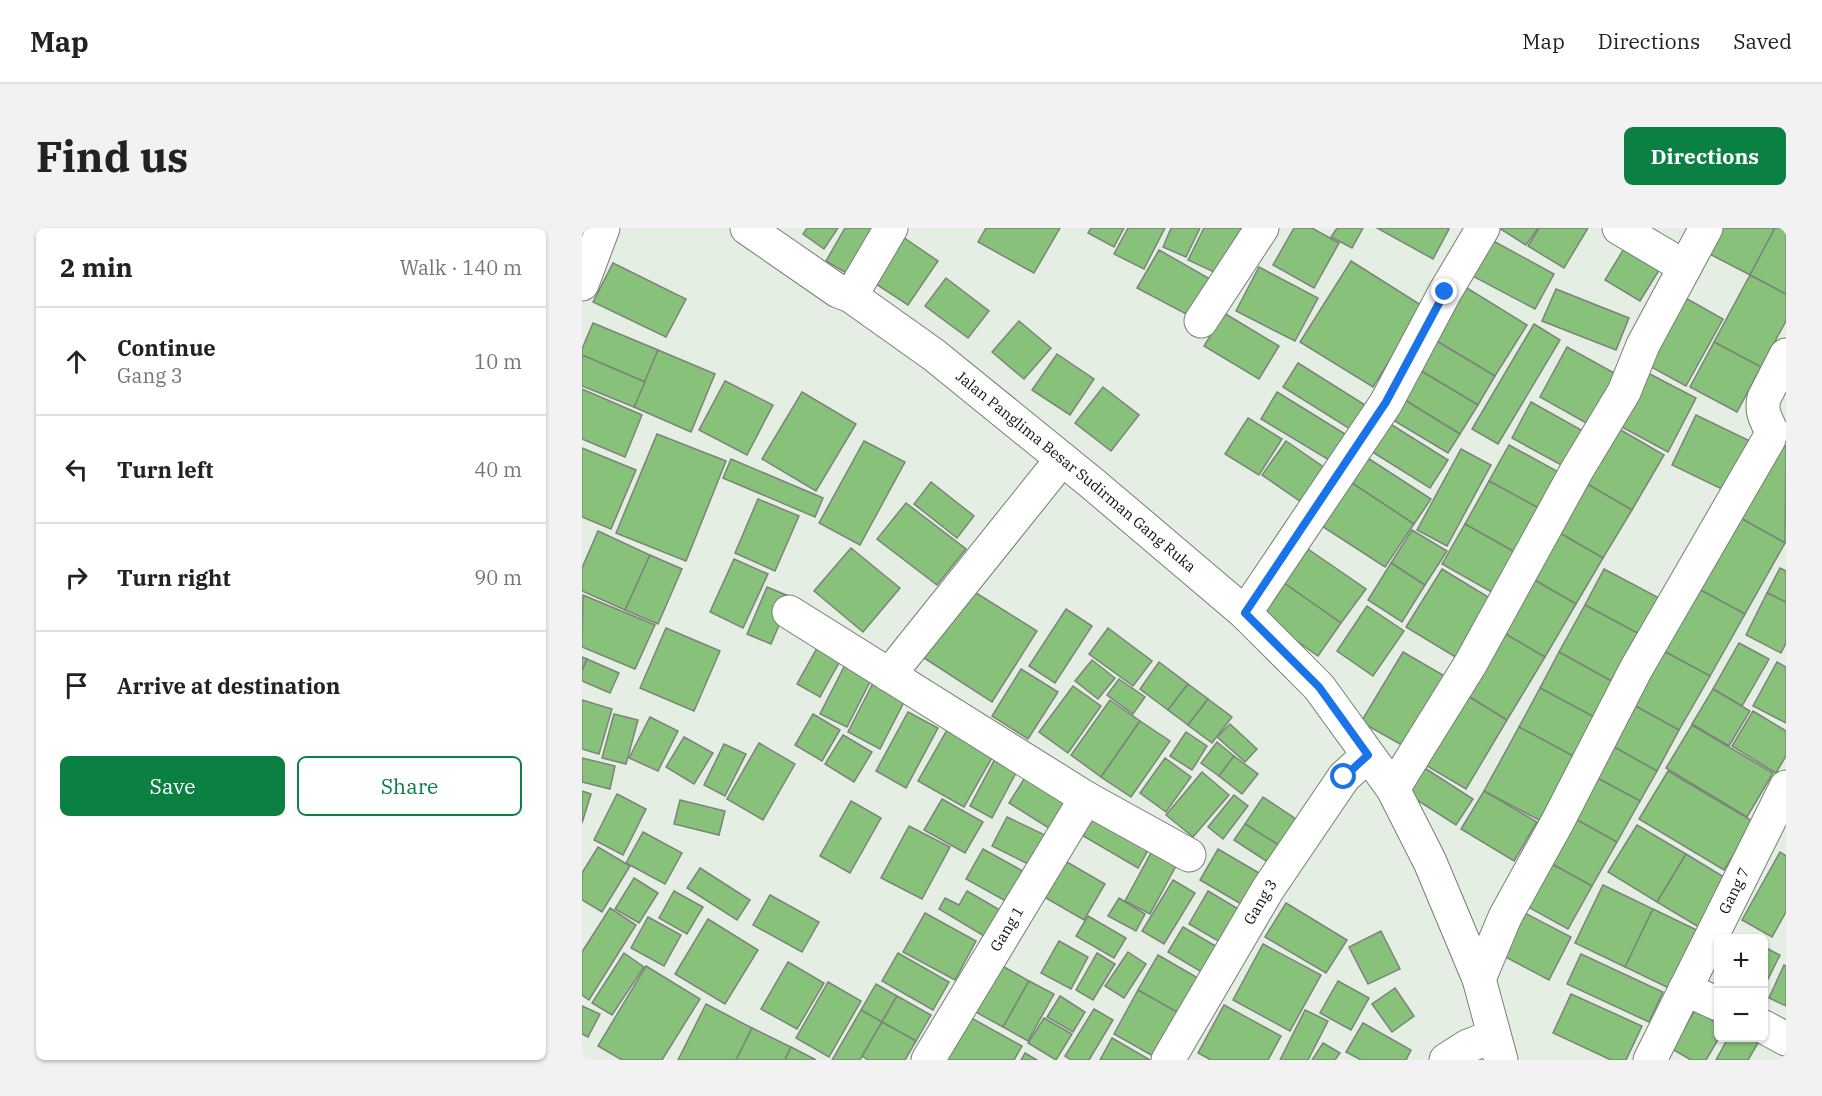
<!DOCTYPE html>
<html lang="en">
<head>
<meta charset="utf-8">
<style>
	body { margin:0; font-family:"IBM Plex Serif",serif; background:#f2f2f2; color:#222 }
	.controls { position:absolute; right:18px; bottom:18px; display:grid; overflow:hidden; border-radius:9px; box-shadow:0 2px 4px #0004 }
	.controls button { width:54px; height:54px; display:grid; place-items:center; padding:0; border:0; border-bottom:2px solid #e0e0e0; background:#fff; color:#222; font:30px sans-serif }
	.stop { position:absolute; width:18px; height:18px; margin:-14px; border:4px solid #1a73e8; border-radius:50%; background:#fff }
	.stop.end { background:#1a73e8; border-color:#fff; box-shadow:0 2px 6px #0008 }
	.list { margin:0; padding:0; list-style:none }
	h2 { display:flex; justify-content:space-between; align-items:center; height:78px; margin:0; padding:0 24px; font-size:26px }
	h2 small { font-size:20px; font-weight:400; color:#767676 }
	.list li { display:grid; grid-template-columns:39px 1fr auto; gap:18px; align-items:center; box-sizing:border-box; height:108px; padding:0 24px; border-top:2px solid #e0e0e0 }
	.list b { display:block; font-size:22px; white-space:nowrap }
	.list p { margin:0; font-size:20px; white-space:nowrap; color:#767676 }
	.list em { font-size:20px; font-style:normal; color:#767676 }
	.actions { display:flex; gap:12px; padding:18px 24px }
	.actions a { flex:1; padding:14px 0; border:2px solid #0b8043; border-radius:9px; text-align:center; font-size:21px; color:#0b8043 }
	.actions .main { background:#0b8043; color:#fff }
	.icon { flex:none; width:33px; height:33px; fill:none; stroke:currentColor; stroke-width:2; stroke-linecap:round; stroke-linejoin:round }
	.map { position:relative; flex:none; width:1204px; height:832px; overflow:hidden; border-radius:9px }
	header { display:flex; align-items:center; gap:36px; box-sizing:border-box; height:84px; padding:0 30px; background:#fff; border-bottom:2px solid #e0e0e0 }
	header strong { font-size:28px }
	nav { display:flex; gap:33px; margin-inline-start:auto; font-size:21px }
	.intro { display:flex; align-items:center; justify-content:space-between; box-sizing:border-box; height:144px; padding:0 36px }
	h1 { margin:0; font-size:42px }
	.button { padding:15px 27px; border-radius:9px; background:#0b8043; color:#fff; font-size:21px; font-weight:700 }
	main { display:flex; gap:36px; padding:0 36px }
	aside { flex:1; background:#fff; border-radius:9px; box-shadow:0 2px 4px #0004 }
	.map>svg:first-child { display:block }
	.building { fill:#87c17a; stroke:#7b8479; stroke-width:1.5 }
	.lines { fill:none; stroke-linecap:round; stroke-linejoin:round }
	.minor-casing { stroke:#767f74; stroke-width:35 }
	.secondary-casing { stroke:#767f74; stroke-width:35 }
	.minor { stroke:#fff; stroke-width:33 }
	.secondary { stroke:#fff; stroke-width:33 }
	.route { stroke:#1a73e8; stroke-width:8 }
	.labels { text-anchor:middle; stroke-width:6; stroke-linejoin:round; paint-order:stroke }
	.street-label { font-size:15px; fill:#0d100c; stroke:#fff }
</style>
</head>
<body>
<header>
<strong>Map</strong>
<nav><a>Map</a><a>Directions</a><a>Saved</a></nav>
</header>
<div class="intro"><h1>Find us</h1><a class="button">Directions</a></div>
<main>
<aside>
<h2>2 min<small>Walk · 140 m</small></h2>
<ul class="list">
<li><svg class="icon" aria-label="ahead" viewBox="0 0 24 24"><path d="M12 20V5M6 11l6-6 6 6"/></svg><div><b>Continue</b><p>Gang 3</p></div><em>10 m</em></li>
<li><svg class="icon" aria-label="left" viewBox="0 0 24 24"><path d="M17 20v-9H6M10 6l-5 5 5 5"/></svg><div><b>Turn left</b></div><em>40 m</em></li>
<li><svg class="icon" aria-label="right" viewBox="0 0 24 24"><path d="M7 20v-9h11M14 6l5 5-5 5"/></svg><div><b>Turn right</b></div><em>90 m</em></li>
<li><svg class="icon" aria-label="arrive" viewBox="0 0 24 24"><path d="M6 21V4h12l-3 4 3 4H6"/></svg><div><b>Arrive at destination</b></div></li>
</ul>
<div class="actions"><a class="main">Save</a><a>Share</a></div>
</aside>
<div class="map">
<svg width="1204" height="832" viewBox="0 0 1204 832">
	<rect width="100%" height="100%" fill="#e4eee2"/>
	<g class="building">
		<polygon points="225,0 256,0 242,21 221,6"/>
		<polygon points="263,0 300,0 271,49 244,33"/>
		<polygon points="404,0 478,0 452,45 396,14"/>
		<polygon points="509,0 542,0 532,19 506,5"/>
		<polygon points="546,0 583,0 562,41 532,26"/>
		<polygon points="589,0 618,0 604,29 581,19"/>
		<polygon points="622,0 668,0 645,50 606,32"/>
		<polygon points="712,0 730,0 757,15 732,60 691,37"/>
		<polygon points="755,0 781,0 770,20 749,9"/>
		<polygon points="795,0 865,0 867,1 851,31"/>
		<polygon points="917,0 956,0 944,17"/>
		<polygon points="957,0 1006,0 982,40 946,18"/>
		<polygon points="1130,0 1193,0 1168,47 1118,21"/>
		<polygon points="1193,0 1204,0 1204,66 1168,47"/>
		<polygon points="318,7 356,33 326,77 288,52"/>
		<polygon points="904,9 972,46 953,81 885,45"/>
		<polygon points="1043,19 1079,39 1058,73 1023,52"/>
		<polygon points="577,22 628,51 608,88 555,60"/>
		<polygon points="769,33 842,79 791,159 718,114"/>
		<polygon points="31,35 104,71 84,109 11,74"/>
		<polygon points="677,39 736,70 713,113 654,83"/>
		<polygon points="1168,47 1204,66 1204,93 1179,139 1132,114"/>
		<polygon points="364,50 407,83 386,110 343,78"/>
		<polygon points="880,57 945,97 913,148 848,109"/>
		<polygon points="974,61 1047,90 1034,122 960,93"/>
		<polygon points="1100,68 1141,91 1104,158 1062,135"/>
		<polygon points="642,85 697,118 677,151 622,118"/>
		<polygon points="437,93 469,120 442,151 410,124"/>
		<polygon points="11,95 76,122 63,154 0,127 0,121"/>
		<polygon points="952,96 978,112 916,216 890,201"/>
		<polygon points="848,109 913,148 896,177 831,138"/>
		<polygon points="1132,114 1179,139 1155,184 1108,159"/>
		<polygon points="985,119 1034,146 1006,196 958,169"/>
		<polygon points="76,122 133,146 109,204 52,179"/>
		<polygon points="475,126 512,151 488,187 450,162"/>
		<polygon points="0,127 63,154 52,179 0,158"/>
		<polygon points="716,135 791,182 776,206 701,159"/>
		<polygon points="831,138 896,177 878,206 813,166"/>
		<polygon points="1064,144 1114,170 1086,224 1036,197"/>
		<polygon points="143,153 191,177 165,227 117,202"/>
		<polygon points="521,159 557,187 529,223 493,195"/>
		<polygon points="0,161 60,187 43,229 0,211"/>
		<polygon points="220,164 274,196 234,263 180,231"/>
		<polygon points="695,164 768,209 752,235 679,191"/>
		<polygon points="813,166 878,206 866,225 801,186"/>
		<polygon points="949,174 1001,203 981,238 930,210"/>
		<polygon points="1114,187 1170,214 1146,264 1090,237"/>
		<polygon points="666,190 700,211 677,247 643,226"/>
		<polygon points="802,192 866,232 848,260 784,220"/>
		<polygon points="1032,198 1082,227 1050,282 1000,253"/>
		<polygon points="75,206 144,233 104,333 34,305"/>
		<polygon points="282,213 323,234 278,317 237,295"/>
		<polygon points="704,213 746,242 722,276 680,247"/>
		<polygon points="1195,213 1204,218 1203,315 1153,287"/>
		<polygon points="927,217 980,246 960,282 907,253"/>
		<polygon points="0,220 54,242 29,301 0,289"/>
		<polygon points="879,221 909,237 865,318 835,302"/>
		<polygon points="778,225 849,271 832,296 761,249"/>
		<polygon points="149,231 241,270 233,289 141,250"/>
		<polygon points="761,249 832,296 803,339 732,293"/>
		<polygon points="907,253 960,282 936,326 883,296"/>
		<polygon points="1000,253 1050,282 1021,330 971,301"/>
		<polygon points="349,254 392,288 375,310 332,276"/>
		<polygon points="176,271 217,288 193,343 153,325"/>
		<polygon points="324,275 384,321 355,357 295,311"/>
		<polygon points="1153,287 1203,315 1163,386 1113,359"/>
		<polygon points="883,296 936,326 913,366 860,336"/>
		<polygon points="971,301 1021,330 994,376 944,347"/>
		<polygon points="830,302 865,323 843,357 809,335"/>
		<polygon points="16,303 68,327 43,382 0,363 0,340"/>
		<polygon points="723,319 784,361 759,395 699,353"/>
		<polygon points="269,320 318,360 281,404 232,363"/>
		<polygon points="68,327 100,341 76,396 43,382"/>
		<polygon points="152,331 186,346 161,400 128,384"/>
		<polygon points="809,335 843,357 820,394 786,372"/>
		<polygon points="1198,340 1204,343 1204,374 1185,365"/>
		<polygon points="860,341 911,372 875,430 824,399"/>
		<polygon points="1022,341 1079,371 1059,407 1003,377"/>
		<polygon points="944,347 994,376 963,429 913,400"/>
		<polygon points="699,353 759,395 736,428 676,386"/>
		<polygon points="383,358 455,403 410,474 339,428"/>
		<polygon points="185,359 209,369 189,416 165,406"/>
		<polygon points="1113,359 1163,386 1128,448 1078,421"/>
		<polygon points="1185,365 1204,374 1204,415 1199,425 1164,407"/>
		<polygon points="1,367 73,397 53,441 0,419"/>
		<polygon points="1003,377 1059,407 1033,455 977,424"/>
		<polygon points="785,378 822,403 791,448 755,423"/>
		<polygon points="484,381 510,398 473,455 447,438"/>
		<polygon points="84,400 138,423 112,483 58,460"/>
		<polygon points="526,400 570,433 551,458 507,426"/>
		<polygon points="913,400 963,429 925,492 876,462"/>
		<polygon points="240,411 263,424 238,469 215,456"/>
		<polygon points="1157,415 1187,431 1160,478 1131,461"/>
		<polygon points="1078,421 1128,448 1097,502 1048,475"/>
		<polygon points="821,424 866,450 825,520 779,494"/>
		<polygon points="977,424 1033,455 1014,490 958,460"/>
		<polygon points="0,429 5,431 0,443"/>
		<polygon points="5,431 37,445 28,465 0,453 0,443"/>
		<polygon points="510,432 533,450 516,471 493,453"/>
		<polygon points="265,433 292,446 265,499 238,486"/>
		<polygon points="577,434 606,456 586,482 558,461"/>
		<polygon points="1195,434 1204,439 1204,495 1171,478"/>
		<polygon points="439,441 476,464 446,511 410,488"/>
		<polygon points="537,451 563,469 551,486 525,467"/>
		<polygon points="291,455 323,472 298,521 266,504"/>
		<polygon points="606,456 626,471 606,497 586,482"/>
		<polygon points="491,458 519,478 486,525 457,504"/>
		<polygon points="958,460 1014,490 993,529 937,499"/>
		<polygon points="1131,461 1168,483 1147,518 1110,496"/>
		<polygon points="876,462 925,492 884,561 835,532"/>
		<polygon points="626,471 650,489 630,515 606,497"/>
		<polygon points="0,472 30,481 17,526 0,521"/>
		<polygon points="528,472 558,493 519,549 489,527"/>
		<polygon points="1048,475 1097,502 1075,543 1025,515"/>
		<polygon points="1171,483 1204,503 1204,528 1194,545 1150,518"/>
		<polygon points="326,484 356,500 324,560 294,543"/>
		<polygon points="32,486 56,492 44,536 20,530"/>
		<polygon points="231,486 258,502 240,533 213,517"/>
		<polygon points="68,489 96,503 76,543 47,530"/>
		<polygon points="558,493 588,513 549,569 519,549"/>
		<polygon points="648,496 675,521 663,534 635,509"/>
		<polygon points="1110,497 1191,545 1165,589 1084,540"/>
		<polygon points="937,499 993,529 959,593 902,563"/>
		<polygon points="365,502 411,528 382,579 336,553"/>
		<polygon points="604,504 625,518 610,542 588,528"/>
		<polygon points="261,507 290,524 272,554 243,536"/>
		<polygon points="102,509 131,525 112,556 84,539"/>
		<polygon points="635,514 652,528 637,548 619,535"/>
		<polygon points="177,515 213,536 181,592 145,571"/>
		<polygon points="1025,515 1075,543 1058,573 1008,546"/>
		<polygon points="142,516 164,526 143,568 122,557"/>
		<polygon points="652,528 676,546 660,566 637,548"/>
		<polygon points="414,529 436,541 410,590 388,578"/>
		<polygon points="0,530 33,538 28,561 0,554"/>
		<polygon points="583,530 609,549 584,584 558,565"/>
		<polygon points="838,537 891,571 874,597 821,563"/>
		<polygon points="447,543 490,570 470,602 427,575"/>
		<polygon points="1086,543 1172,594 1142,642 1057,591"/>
		<polygon points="620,544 647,567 611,609 584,587"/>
		<polygon points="1008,546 1058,573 1035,614 986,587"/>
		<polygon points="0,563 9,566 0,595"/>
		<polygon points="902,563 955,594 932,633 879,601"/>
		<polygon points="35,566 64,581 41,627 12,612"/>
		<polygon points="652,567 666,578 641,611 626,599"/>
		<polygon points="681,569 723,597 706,623 663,596"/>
		<polygon points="360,571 401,594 383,625 342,602"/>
		<polygon points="98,572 143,583 137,607 92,596"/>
		<polygon points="269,573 299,590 268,645 238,628"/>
		<polygon points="504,580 569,617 556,640 491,602"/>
		<polygon points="986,587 1035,614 1010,658 961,631"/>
		<polygon points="425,589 465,608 450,638 410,618"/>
		<polygon points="663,596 706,623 695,640 652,612"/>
		<polygon points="1055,597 1104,626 1075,674 1026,644"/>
		<polygon points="327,598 368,619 340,671 299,650"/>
		<polygon points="61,604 100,625 83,656 44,635"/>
		<polygon points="16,619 48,638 20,684 0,672 0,645"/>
		<polygon points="401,621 446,646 429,676 384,651"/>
		<polygon points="636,621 689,652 671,683 618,652"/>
		<polygon points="570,623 595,636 568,686 543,673"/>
		<polygon points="1198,624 1204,628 1204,684 1190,709 1160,692"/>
		<polygon points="1104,626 1150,654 1120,701 1075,674"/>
		<polygon points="478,630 523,656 502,692 457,666"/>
		<polygon points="961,631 1010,658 986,701 937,674"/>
		<polygon points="118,640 168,672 155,692 105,660"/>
		<polygon points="52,650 76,665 57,695 33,681"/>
		<polygon points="591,652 613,665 582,716 560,703"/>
		<polygon points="1021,657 1071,681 1043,739 993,715"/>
		<polygon points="92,663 121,679 105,706 77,690"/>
		<polygon points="385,663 423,685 407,711 357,681 363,670 377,677"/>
		<polygon points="626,663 658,682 638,714 607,696"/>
		<polygon points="188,667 237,694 220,724 171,697"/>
		<polygon points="537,670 563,686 554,703 526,688"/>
		<polygon points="704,675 765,712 744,745 683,709"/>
		<polygon points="28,680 54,697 7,772 0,767 0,724"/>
		<polygon points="1071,681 1119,704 1091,762 1043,739"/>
		<polygon points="941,684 989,709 967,752 918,726"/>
		<polygon points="343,685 394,713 373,752 321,724"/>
		<polygon points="506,688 544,710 532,730 494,708"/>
		<polygon points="66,689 99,707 82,738 49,720"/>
		<polygon points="126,691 176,722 143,776 93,746"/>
		<polygon points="601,699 637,720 623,746 586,724"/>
		<polygon points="799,703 818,741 786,756 767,719"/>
		<polygon points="477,713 506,729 489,761 459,745"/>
		<polygon points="681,716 739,747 708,803 651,772"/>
		<polygon points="1182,719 1198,727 1182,759"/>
		<polygon points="546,724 564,736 542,770 523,758"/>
		<polygon points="42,725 62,739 30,787 10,775"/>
		<polygon points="316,725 367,754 351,782 300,753"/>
		<polygon points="515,725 533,736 511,772 494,762"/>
		<polygon points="999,726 1081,764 1067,794 985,756"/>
		<polygon points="576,727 628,757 609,792 556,762"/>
		<polygon points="206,734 242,755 215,801 179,781"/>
		<polygon points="417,736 447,753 421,799 390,782"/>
		<polygon points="1202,737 1204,738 1204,778 1187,770"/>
		<polygon points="64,738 118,771 80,832 40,832 16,818"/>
		<polygon points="447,753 472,766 446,813 421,799"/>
		<polygon points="756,753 787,770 769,802 738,785"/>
		<polygon points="246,754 279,773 247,829 214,810"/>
		<polygon points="294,756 315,768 300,794 279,782"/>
		<polygon points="813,760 832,788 810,804 790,776"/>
		<polygon points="556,762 609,792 578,832 532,806"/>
		<polygon points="989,766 1060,798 1044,832 1029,832 971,805"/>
		<polygon points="315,768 349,787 334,813 300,794"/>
		<polygon points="478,768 503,784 491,804 465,789"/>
		<polygon points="124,776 170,800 154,832 96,832"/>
		<polygon points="642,777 699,808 686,832 629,832 616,825"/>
		<polygon points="0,778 18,786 6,809 0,806"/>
		<polygon points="512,781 531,792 507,832 489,832 483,828"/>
		<polygon points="279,782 300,794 278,832 250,832"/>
		<polygon points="723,782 746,793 726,832 698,832"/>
		<polygon points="1113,782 1136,795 1137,810 1124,832 1109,832 1090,821"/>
		<polygon points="384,787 440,818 432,832 359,832"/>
		<polygon points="462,790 490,806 474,832 446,815"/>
		<polygon points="300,794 334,813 323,832 286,832 280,828"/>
		<polygon points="781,795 829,822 824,832 779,832 764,824"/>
		<polygon points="170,800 209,819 203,832 154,832"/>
		<polygon points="530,810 568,832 518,832"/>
		<polygon points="1146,810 1179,810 1166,832 1134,832"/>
		<polygon points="741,815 758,825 753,832 730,832"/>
		<polygon points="209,819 234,832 203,832"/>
		<polygon points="443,825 455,832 439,832"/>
	</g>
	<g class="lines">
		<defs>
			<g id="minor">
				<path id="s1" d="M165 0 256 63 269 68 352 127 511 256 663 385 737 459 811 561 848 634 897 751 919 832"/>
				<polyline points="1037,0 1103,39 1124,0"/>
				<polyline points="269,68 309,0"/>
				<polyline points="619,93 680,0"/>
				<polyline points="207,384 504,570 607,627"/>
				<polyline points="663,385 804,175 863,64 901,0"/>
				<polyline points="307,447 480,231"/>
				<polyline points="811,561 889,435 995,242 1042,164 1061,117 1103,39"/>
				<path d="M897 751 923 689 976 593 1054 441 1187 211 1189 202C1183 190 1179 183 1182 170L1204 127"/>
				<polyline points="1103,761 1136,776"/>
				<polyline points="1182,799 1204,811"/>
				<path id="s2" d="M346 832 504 570"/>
				<path id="s3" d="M586 832 686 661 762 549 786 527"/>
				<polyline points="864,832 886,818 912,808"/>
				<path id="s4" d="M1068 832 1204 559"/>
			</g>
			<polyline id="secondary" points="0,56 21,0"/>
		</defs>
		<use href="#minor" class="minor-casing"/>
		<use href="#secondary" class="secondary-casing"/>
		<use href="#minor" class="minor"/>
		<use href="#secondary" class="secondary"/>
	</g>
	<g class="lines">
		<polyline class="route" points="762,549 786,527 737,459 663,385 804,174 863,64"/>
	</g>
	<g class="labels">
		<g class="street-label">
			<text dy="5" stroke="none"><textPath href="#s1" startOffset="410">Jalan Panglima Besar Sudirman Gang Ruka</textPath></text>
			<text dy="5" stroke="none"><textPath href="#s4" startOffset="189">Gang 7</textPath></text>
			<text dy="5" stroke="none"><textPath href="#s3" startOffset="183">Gang 3</textPath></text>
			<text dy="5" stroke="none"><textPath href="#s2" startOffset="153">Gang 1</textPath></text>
		</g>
	</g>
</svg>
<div class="controls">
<button>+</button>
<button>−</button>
</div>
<div class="stop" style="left:762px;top:549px"></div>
<div class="stop end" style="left:863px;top:64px"></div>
</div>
</main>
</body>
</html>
